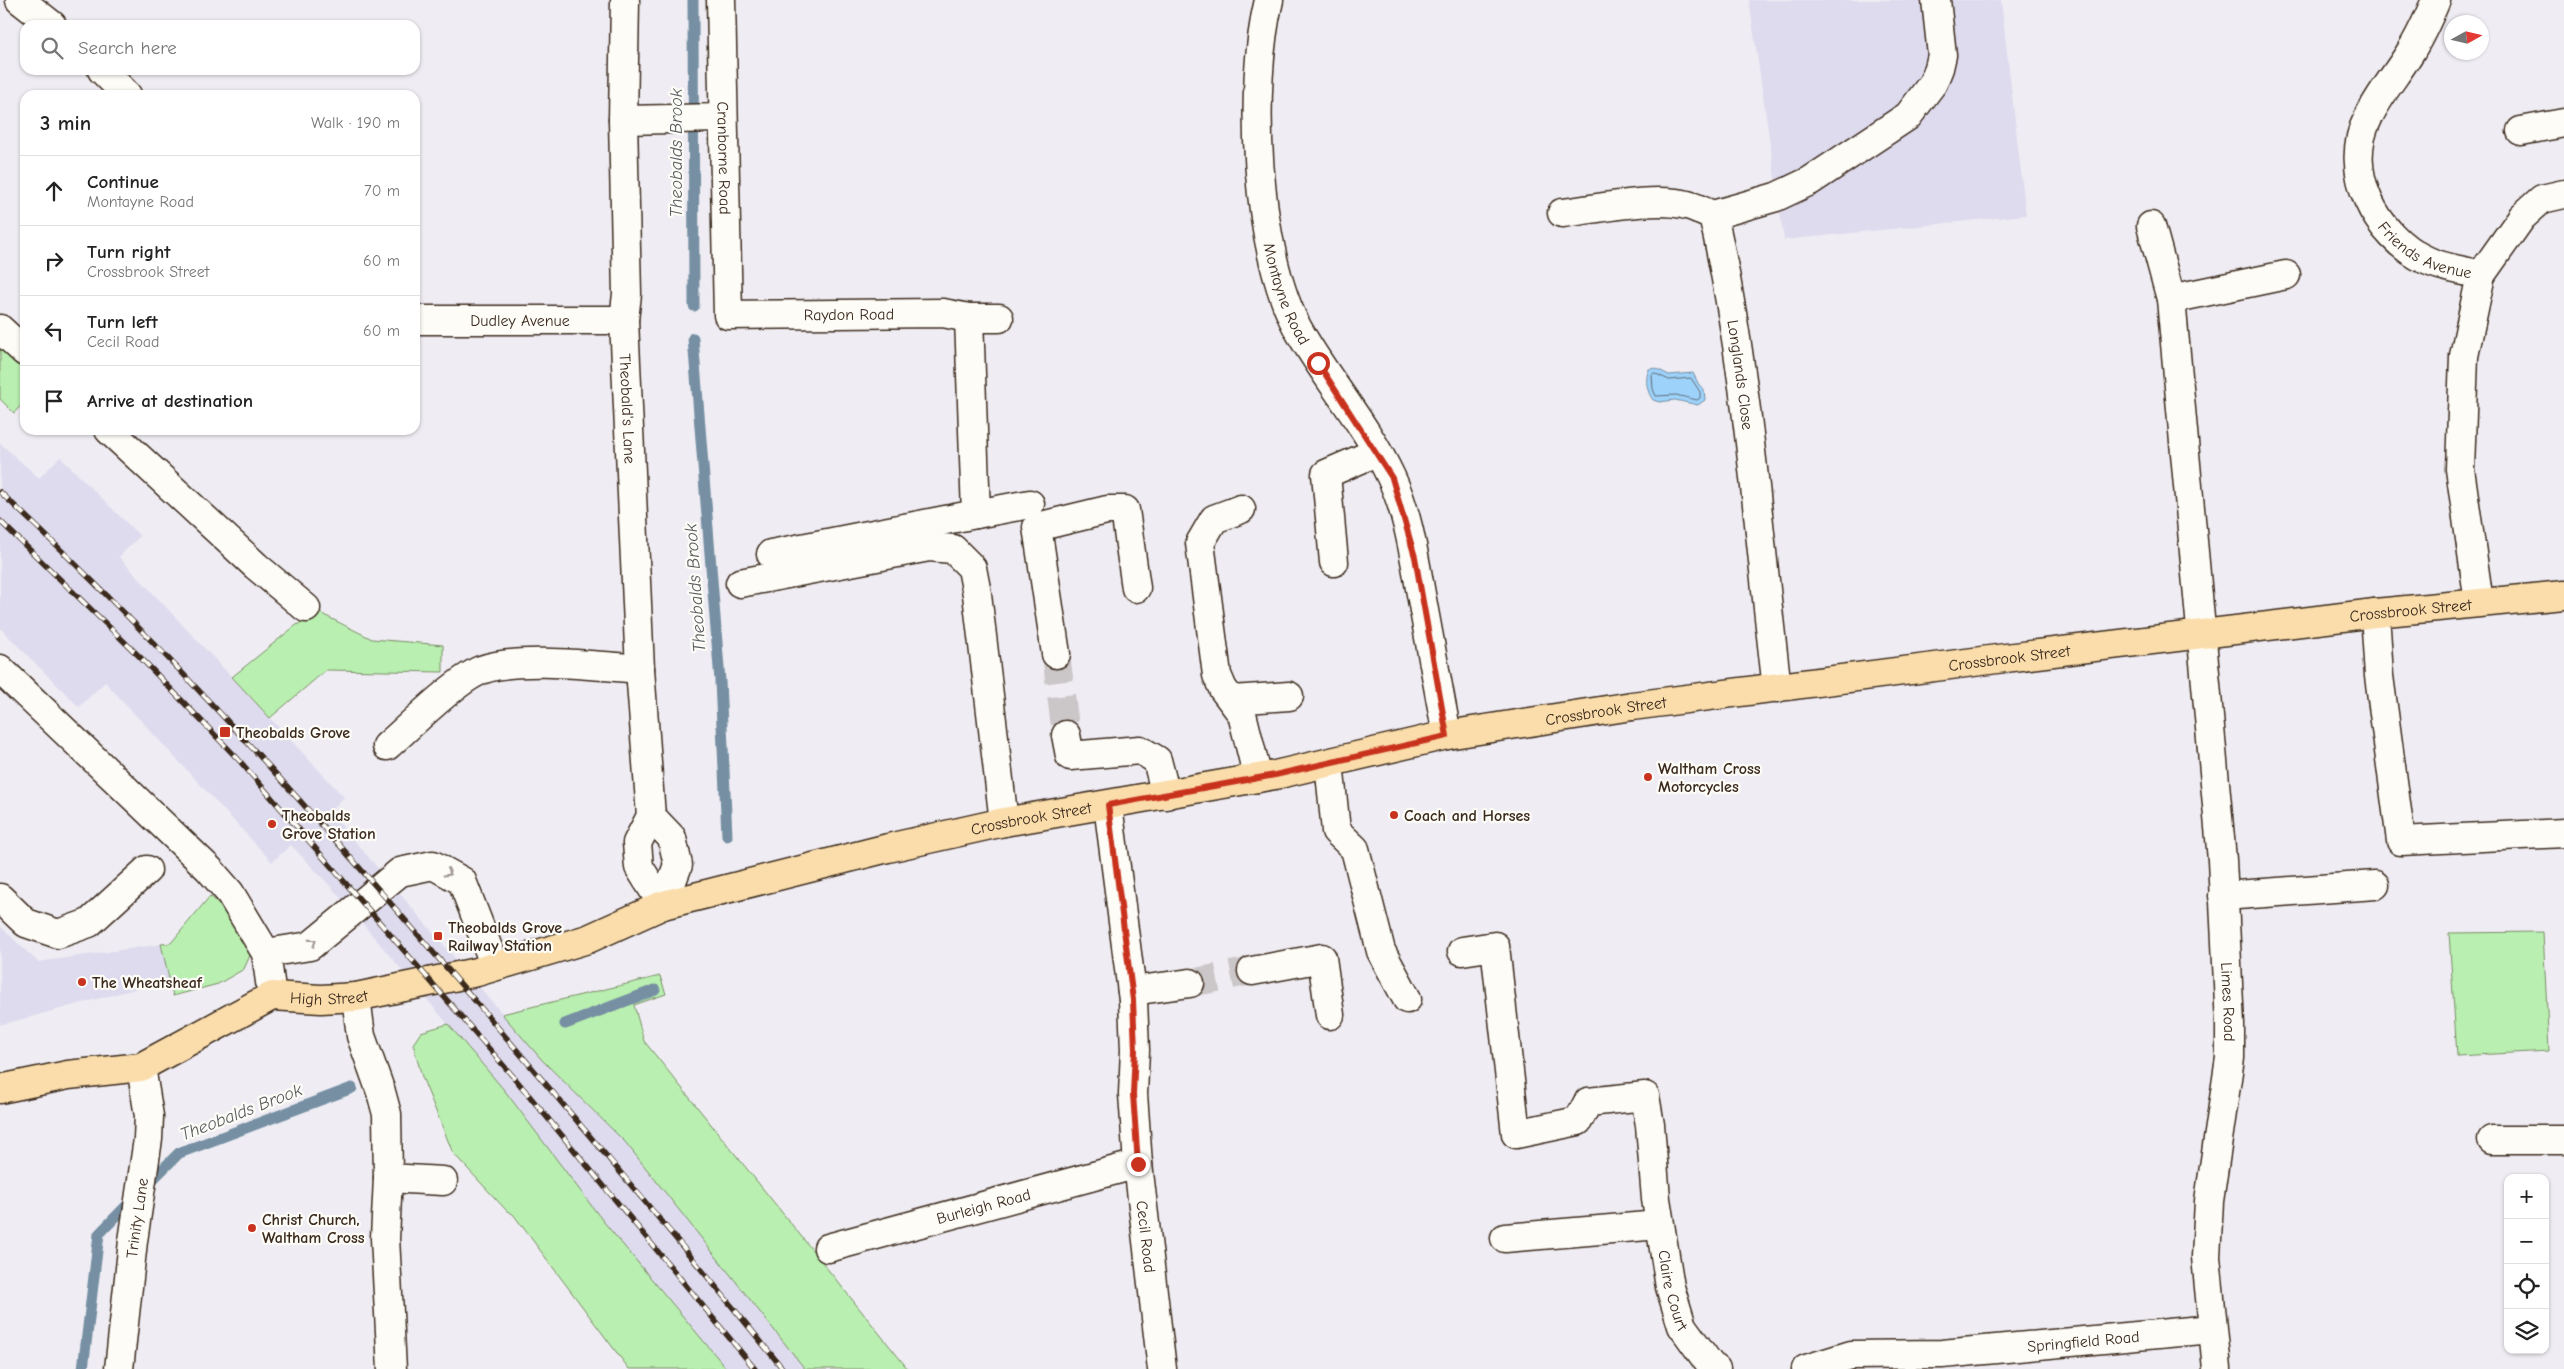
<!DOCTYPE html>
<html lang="en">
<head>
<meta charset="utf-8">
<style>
	body { margin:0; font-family:"Comic Neue",sans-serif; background:#f6f6f6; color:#222 }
	.controls { position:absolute; right:15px; bottom:15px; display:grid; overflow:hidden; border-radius:10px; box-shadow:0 1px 4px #0004 }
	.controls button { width:45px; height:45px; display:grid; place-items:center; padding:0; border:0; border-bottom:1px solid #e0e0e0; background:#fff; color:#222; font:25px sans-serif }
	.compass { position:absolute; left:2444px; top:15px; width:45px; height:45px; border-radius:50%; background:#fff; box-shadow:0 1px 4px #0004; rotate:82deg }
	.stop { position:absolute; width:15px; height:15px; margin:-11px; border:4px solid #c8321e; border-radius:50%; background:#fff }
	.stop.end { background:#c8321e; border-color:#fff; box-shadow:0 1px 5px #0008 }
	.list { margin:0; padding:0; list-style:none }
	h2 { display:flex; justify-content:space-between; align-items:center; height:65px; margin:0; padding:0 20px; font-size:21px }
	h2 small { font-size:16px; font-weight:400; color:#767676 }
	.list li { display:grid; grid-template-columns:32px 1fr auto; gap:15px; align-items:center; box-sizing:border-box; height:70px; padding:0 20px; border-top:1px solid #e0e0e0 }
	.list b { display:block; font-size:19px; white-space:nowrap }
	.list p { margin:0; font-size:16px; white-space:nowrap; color:#767676 }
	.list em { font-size:16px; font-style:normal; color:#767676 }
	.icon { flex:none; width:28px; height:28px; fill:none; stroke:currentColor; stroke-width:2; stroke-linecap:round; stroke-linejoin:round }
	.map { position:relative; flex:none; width:2564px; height:1369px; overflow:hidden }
	.search { position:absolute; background:#fff; box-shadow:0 1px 4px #0004; left:20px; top:20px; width:400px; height:55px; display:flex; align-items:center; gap:12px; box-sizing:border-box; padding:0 18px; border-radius:15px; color:#767676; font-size:19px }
	.panel { position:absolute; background:#fff; box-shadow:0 1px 4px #0004; left:20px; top:90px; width:400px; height:345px; border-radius:15px }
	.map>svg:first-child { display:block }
	.built { fill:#dedbee }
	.green { fill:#b9efb0; stroke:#7a8c67 }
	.water { fill:#9dd2fb; stroke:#768fa3 }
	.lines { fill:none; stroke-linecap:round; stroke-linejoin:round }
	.shore { stroke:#626d76; stroke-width:1 }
	.stream { stroke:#768fa3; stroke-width:11 }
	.minor-tunnel { stroke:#cbc6c8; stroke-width:28; stroke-dasharray:28 14; stroke-linecap:butt }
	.minor-casing { stroke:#3b2a1e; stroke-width:31 }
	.major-casing { stroke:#3b2a1e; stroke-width:31 }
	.minor { stroke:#fdfcf7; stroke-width:28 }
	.major { stroke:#faddab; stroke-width:28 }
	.rail-casing { stroke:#3b2a1e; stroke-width:5.5 }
	.rail { stroke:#fdfcf7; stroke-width:4; stroke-dasharray:11; stroke-linecap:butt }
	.oneway { stroke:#9c938a }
	.route { stroke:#c8321e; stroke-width:6 }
	.poi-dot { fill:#c8321e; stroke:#fdfcf7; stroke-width:2 }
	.labels { text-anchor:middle; stroke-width:4.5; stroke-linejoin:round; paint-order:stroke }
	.street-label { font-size:16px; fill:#3b2a1e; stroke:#fdfcf7 }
	.poi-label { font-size:16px; font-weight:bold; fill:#3b2a1e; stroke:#fdfcf7; text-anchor:start }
	.water-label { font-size:18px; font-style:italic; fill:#585c60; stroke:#fdfcf7 }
</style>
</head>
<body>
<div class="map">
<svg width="2564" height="1369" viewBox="0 0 2564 1369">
	<rect width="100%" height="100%" fill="#efedf3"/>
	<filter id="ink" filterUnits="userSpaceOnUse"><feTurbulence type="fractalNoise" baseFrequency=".02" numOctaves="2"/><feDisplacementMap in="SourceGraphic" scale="10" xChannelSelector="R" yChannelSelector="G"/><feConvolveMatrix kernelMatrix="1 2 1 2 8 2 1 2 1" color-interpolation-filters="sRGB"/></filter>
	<g filter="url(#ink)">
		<g class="built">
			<polygon points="1749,0 2001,0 2026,215 1784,240"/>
			<polygon points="0,443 39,478 60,457 140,536 119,557 344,797 330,812 542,1060 626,1143 805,1369 727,1369 603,1221 505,1091 332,888 291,845 272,862 105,682 79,707 0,628"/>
			<polygon points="0,926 38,962 161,944 169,980 0,1025"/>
		</g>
		<g class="green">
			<polygon points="0,347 25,369 25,401 14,413 0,399"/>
			<polygon points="318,612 372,639 443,645 443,672 326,670 270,718 232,677 295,626"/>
			<polygon points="210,896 233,916 252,951 244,969 218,984 173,996 161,944 171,943"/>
			<polygon points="2543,932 2549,1051 2457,1056 2449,933"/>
			<polygon points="660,976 666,994 634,1005 644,1041 908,1369 805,1369 626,1143 542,1060 502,1014"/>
			<polygon points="448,1024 505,1091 603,1221 727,1369 629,1369 513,1214 507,1211 453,1153 422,1077 413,1044 421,1032"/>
		</g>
		<path class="water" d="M1655 368 1669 375 1693 373 1699 385 1704 389 1705 400 1698 405 1675 400 1659 402 1653 400C1646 391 1645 378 1649 369Z"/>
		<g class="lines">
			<polygon class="shore" points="1654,373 1669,380 1691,378 1700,392 1700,398 1697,400 1676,395 1656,396 1653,389 1652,375"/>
			<g class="stream">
				<polyline points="693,0 694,306"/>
				<polyline points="693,338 720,681 727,836"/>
				<polyline points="565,1024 655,990"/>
				<polyline points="146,1186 179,1153 352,1088"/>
				<polyline points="83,1369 99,1234 133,1199"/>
			</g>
			<g class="minor-tunnel">
				<polyline points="1056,654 1066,735"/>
				<polyline points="1190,983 1252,971"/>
			</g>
			<defs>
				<g id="minor">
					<polyline points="20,0 52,25"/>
					<path id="s1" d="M625 0 623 120 627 294 624 320 640 669 651 816 637 843 639 867 663 905"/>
					<path id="s2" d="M721 0 728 315 943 313 969 318H999"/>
					<path id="s3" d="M1269 0C1248 86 1255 250 1298 329 1326 379 1366 424 1391 477 1408 513 1414 555 1421 594 1430 641 1438 688 1447 735"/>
					<path id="s4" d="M2436 0C2428 19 2420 37 2409 54 2396 75 2379 95 2368 118 2341 170 2376 237 2426 260 2442 268 2463 270 2481 275L2464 356 2460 469 2479 602"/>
					<polyline points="102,70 127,95"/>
					<polyline points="623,120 723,118"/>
					<polyline points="2521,131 2564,123"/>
					<path id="s5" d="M1562 213C1595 209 1657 196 1687 205 1696 207 1704 212 1713 215 1748 370 1758 531 1777 688"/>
					<polyline points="1713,215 1776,197 1810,181 1908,116 1933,83 1939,68 1942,55 1936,0"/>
					<path id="s6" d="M2151 226 2171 299 2222 860 2230 1025V1058L2209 1201 2206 1257 2217 1369"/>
					<polyline points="2481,275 2522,217 2542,199 2564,194"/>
					<polyline points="2171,299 2286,275"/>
					<path id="s7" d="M415 320H624"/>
					<polyline points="0,329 25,352"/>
					<polyline points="109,430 256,566 306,608"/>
					<polyline points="1241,509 1214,519 1200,543 1217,675 1223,689 1242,714 1258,778"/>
					<polyline points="976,514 1030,504"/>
					<polyline points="771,554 976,514 969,318"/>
					<polyline points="1334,562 1326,474 1377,452"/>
					<polyline points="740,583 929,547 953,549 972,568 977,594 1004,822"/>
					<polyline points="2375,613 2379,676 2401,841 2564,833"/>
					<polyline points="1056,654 1037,527 1107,510 1125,510 1136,588"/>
					<polyline points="0,669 209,869 230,893 266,953 272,996"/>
					<polyline points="1232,700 1289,696"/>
					<polyline points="1066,735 1070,756 1140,750 1157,760 1166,795"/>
					<path d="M387 746C410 726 455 681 481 670 517 656 599 666 640 669"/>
					<polyline points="1329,763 1336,831 1355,849 1381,951 1407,999"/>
					<path id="s8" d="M1108 805 1133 1000 1135 1050 1133 1094 1138 1164 1162 1369"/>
					<polyline points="651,816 672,838 678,865 663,905"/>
					<polyline points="2223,896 2375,885"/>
					<polyline points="0,898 26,923 58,934 89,923 147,870"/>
					<path id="s9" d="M1462 951 1495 946 1516 1134 1578 1121 1588 1102 1645 1096 1650 1125 1656 1199 1670 1287 1682 1326 1711 1366 1716 1369"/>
					<polyline points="266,953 310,946 400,872 433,865 462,881 495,966"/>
					<polyline points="1252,971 1322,958 1330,1015"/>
					<polyline points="1132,991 1190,983"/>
					<polyline points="356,997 361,1036 381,1092 387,1114 388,1178 385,1238 392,1369"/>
					<polyline points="2492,1140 2564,1140"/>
					<polyline points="388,1178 443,1181"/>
					<polyline points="1505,1238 1659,1225"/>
					<path id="s10" d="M828 1248 1138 1164"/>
					<path id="s11" d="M119 1369 133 1241 148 1139 149 1116 141 1067"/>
					<path id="s12" d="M1806 1369 1851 1355 1942 1354 2212 1329"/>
				</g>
				<g id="major">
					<path id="s13" d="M0 1089 68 1075 141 1067 272 996 321 999 356 997 477 972 588 939 663 905 888 848 1004 822 1275 775 1447 735 1632 706 1997 659 2375 613 2564 595"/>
				</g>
			</defs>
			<use href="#minor" class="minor-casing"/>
			<use href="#major" class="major-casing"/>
			<use href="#minor" class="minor"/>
			<use href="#major" class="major"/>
			<defs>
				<g id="rail">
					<path d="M0 492C171 651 324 825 476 1002 579 1123 683 1245 783 1369"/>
					<polyline points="0,521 140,657 238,759 517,1081 755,1369"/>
				</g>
			</defs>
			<use href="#rail" class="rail-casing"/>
			<use href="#rail" class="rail"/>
		</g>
		<defs><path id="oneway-chevron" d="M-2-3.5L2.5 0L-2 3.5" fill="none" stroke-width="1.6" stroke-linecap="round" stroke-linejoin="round" transform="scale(1.25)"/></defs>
		<g class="oneway">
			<use href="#oneway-chevron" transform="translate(448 873) rotate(30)"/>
			<use href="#oneway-chevron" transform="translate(313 942) rotate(-33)"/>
		</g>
	</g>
	<g class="lines" filter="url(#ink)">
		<polyline class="route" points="1138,1164 1133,1094 1135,1050 1133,1000 1108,805 1275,775 1447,736 1415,557 1392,478 1318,363"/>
	</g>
	<g class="poi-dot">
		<rect x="219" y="726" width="12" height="12" rx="2.5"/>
		<circle cx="1648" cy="777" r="5"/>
		<circle cx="1394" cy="815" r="5"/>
		<circle cx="272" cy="824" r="5"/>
		<rect x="433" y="931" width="10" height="10" rx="2.5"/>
		<circle cx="82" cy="982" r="5"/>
		<circle cx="252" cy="1228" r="5"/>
	</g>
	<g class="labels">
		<g class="street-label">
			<text dy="6" stroke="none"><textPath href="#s2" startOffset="158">Cranborne Road</textPath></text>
			<text dy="6" stroke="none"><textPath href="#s4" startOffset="301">Friends Avenue</textPath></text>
			<text dy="6" stroke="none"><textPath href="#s3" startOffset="298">Montayne Road</textPath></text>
			<text dy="6" stroke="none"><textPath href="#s2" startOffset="436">Raydon Road</textPath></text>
			<text dy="6" stroke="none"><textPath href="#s7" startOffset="105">Dudley Avenue</textPath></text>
			<text dy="6" stroke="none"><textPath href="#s5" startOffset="316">Longlands Close</textPath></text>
			<text dy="6" stroke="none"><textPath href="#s1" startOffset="409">Theobald's Lane</textPath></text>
			<text dy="6" stroke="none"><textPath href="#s13" startOffset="2472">Crossbrook Street</textPath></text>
			<text dy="6" stroke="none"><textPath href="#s13" startOffset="2068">Crossbrook Street</textPath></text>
			<text dy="6" stroke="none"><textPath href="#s13" startOffset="1661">Crossbrook Street</textPath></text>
			<text dy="6" stroke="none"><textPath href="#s13" startOffset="1076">Crossbrook Street</textPath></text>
			<text dy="6" stroke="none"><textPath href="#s13" startOffset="349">High Street</textPath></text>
			<text dy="6" stroke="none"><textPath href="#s6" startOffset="781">Limes Road</textPath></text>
			<text dy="6" stroke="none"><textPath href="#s10" startOffset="161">Burleigh Road</textPath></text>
			<text dy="6" stroke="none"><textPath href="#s11" startOffset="152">Trinity Lane</textPath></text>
			<text dy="6" stroke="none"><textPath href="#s8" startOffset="434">Cecil Road</textPath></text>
			<text dy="6" stroke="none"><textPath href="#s9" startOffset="561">Claire Court</textPath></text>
			<text dy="6" stroke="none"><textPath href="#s12" startOffset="280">Springfield Road</textPath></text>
		</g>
		<g class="poi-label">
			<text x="236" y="738">Theobalds Grove</text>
			<text x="1658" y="774">Waltham Cross<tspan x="1658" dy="18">Motorcycles</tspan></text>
			<text x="282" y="821">Theobalds<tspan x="282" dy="18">Grove Station</tspan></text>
			<text x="1404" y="821">Coach and Horses</text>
			<text x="448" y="933">Theobalds Grove<tspan x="448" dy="18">Railway Station</tspan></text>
			<text x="92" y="988">The Wheatsheaf</text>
			<text x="262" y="1225">Christ Church,<tspan x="262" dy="18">Waltham Cross</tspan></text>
		</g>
		<g class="water-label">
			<text transform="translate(676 153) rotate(-90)" y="6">Theobalds Brook</text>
			<text transform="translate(695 588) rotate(-94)" y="6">Theobalds Brook</text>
			<text transform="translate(241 1112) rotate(-21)" y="6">Theobalds Brook</text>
		</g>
	</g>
</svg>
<div class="controls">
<button>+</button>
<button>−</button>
<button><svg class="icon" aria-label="locate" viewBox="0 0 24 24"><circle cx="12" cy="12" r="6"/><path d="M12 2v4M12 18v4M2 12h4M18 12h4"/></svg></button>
<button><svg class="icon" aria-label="layers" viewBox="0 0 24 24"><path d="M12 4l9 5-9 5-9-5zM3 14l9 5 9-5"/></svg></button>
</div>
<svg class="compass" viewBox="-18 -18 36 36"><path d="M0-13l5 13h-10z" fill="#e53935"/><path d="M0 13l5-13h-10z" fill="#767676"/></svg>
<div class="stop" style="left:1318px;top:363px"></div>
<div class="stop end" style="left:1138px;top:1164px"></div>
<div class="search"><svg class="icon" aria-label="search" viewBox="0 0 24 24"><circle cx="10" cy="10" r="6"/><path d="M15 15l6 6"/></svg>Search here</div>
<section class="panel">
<h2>3 min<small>Walk · 190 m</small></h2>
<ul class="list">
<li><svg class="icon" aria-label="ahead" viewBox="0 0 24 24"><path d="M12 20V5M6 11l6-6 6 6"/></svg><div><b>Continue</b><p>Montayne Road</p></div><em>70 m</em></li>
<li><svg class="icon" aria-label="right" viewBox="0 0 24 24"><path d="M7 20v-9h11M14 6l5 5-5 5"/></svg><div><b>Turn right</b><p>Crossbrook Street</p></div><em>60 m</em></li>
<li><svg class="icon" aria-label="left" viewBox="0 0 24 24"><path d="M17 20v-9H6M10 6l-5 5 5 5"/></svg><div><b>Turn left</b><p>Cecil Road</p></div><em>60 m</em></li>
<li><svg class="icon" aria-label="arrive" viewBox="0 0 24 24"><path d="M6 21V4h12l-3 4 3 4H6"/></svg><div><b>Arrive at destination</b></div></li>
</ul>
</section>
</div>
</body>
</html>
